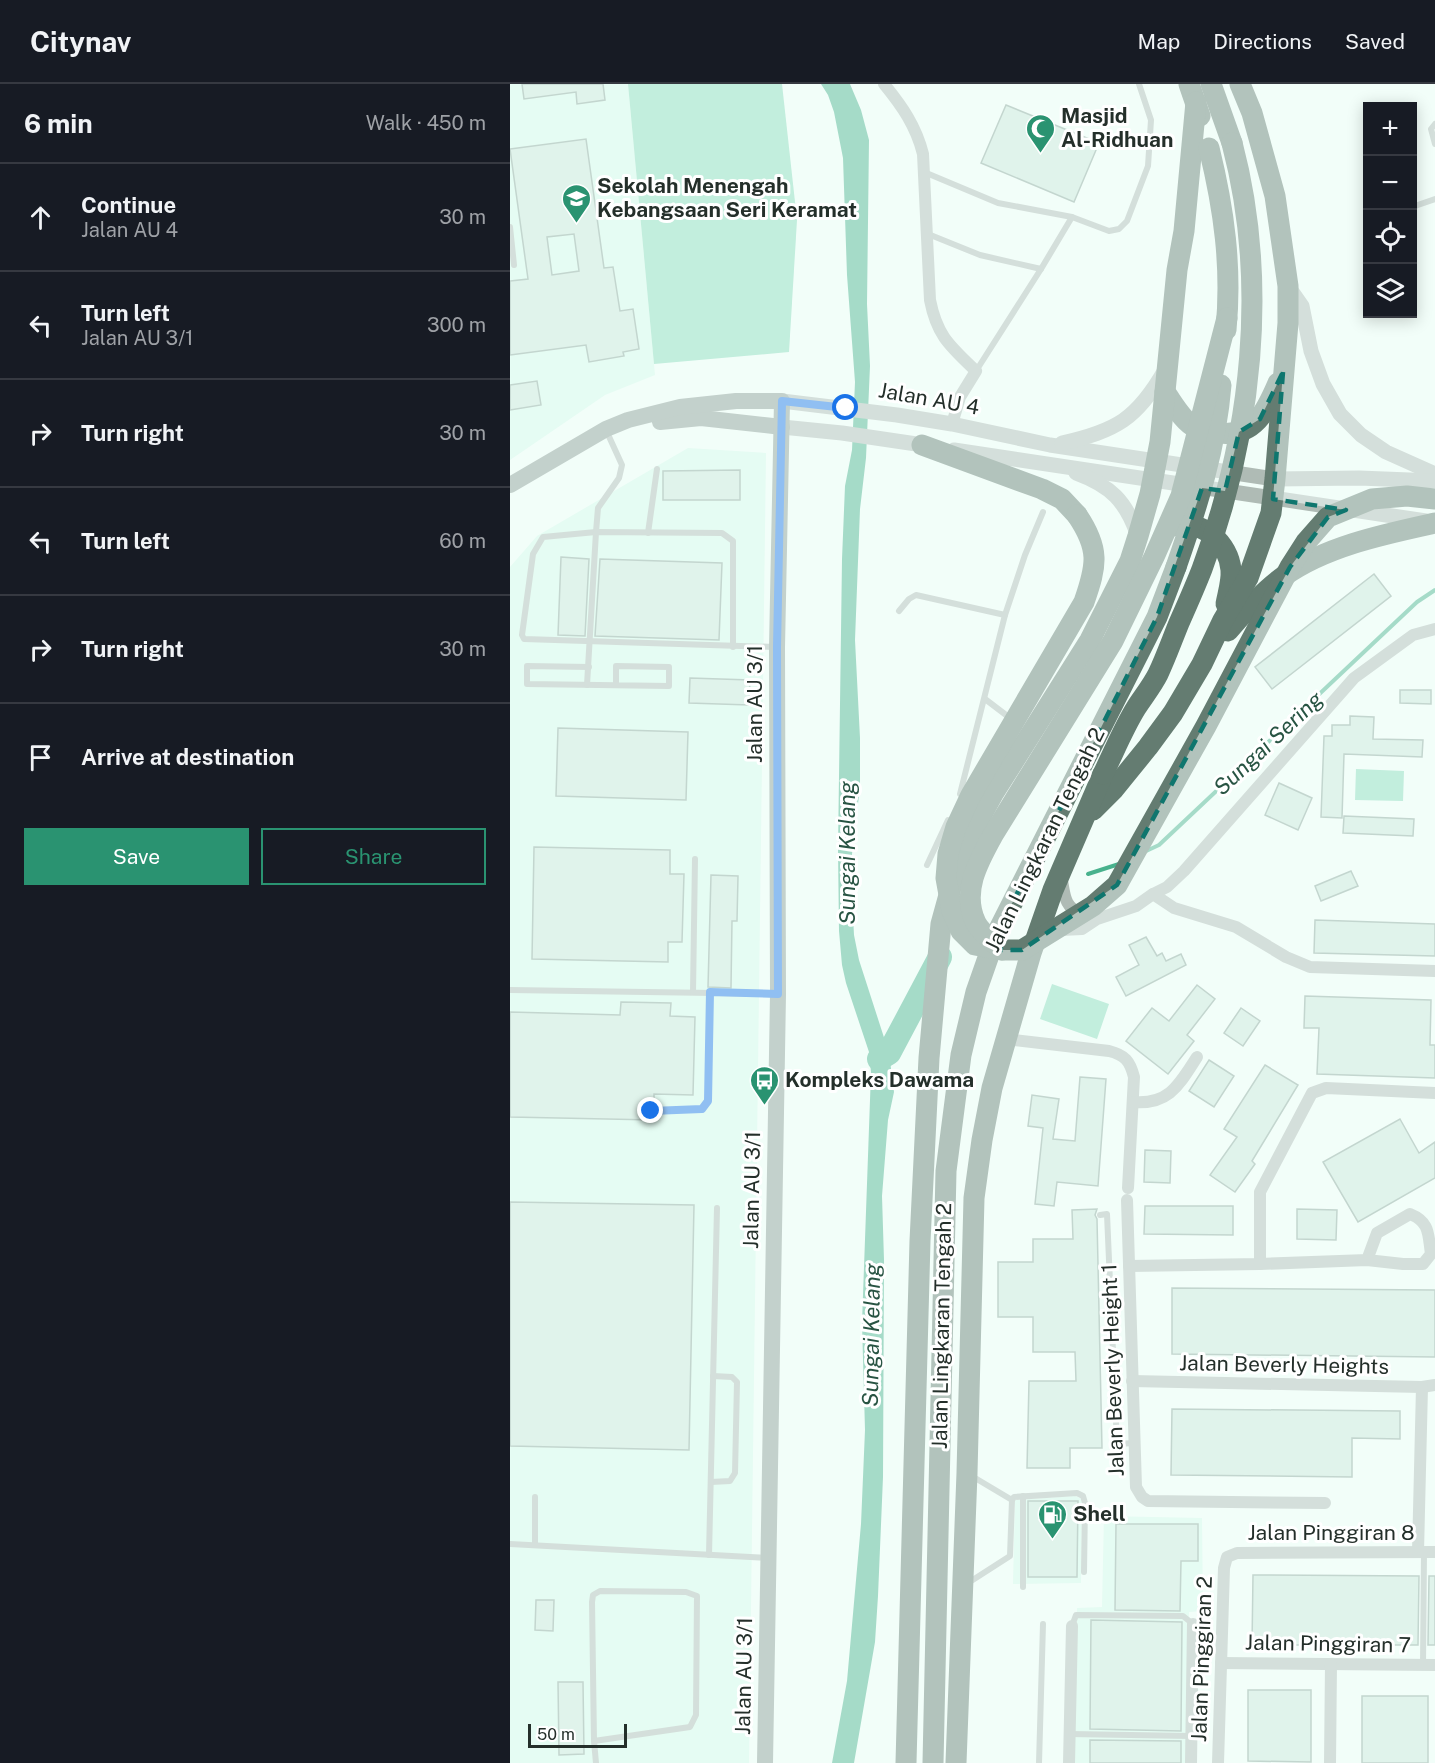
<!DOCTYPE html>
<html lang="en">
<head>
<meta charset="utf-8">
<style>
	body { margin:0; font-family:"Public Sans",sans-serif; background:#20242c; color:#f1f3f6 }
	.controls { position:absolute; right:18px; top:18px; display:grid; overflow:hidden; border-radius:0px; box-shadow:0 3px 15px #0003 }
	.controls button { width:54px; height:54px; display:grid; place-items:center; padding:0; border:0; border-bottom:2px solid #363941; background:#171b24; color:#f1f3f6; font:30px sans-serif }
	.scale { position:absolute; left:18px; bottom:15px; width:99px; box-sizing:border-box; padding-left:6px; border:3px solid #242f2a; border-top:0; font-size:16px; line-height:21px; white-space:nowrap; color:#242f2a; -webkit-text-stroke:4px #fff; paint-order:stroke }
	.stop { position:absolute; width:18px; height:18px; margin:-14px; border:4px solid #1a73e8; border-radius:50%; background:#fff }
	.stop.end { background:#1a73e8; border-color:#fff; box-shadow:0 2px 6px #0008 }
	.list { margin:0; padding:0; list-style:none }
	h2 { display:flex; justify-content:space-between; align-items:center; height:78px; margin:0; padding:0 24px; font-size:26px }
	h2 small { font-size:20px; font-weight:400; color:#9ea1a6 }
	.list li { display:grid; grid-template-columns:39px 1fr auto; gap:18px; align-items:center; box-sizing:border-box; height:108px; padding:0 24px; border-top:2px solid #363941 }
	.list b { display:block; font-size:22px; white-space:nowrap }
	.list p { margin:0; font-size:20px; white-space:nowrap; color:#9ea1a6 }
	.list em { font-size:20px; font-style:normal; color:#9ea1a6 }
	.actions { display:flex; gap:12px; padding:18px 24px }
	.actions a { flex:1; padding:14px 0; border:2px solid #2a9371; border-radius:0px; text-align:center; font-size:21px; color:#2a9371 }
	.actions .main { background:#2a9371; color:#fff }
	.icon { flex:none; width:33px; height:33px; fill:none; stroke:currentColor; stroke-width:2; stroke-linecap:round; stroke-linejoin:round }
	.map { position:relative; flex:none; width:925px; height:1679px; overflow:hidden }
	header { display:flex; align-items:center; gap:36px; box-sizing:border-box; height:84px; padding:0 30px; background:#171b24; border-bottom:2px solid #363941 }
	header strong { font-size:28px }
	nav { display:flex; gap:33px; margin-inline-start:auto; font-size:21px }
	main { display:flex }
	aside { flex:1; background:#171b24 }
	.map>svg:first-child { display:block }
	.built { fill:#d5faea }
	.green { fill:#87dbba }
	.water { fill:#48b28d }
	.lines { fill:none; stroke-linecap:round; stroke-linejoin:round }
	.stream { stroke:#48b28d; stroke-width:4 }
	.river { stroke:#48b28d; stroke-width:24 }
	.building { fill:#c9e6d9; stroke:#8ba69b; stroke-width:1.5; fill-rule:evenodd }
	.service { stroke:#afbbb5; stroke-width:6 }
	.minor { stroke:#afbbb5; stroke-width:12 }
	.tertiary { stroke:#afbbb5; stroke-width:15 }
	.secondary { stroke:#8a9b94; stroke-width:16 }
	.trunk { stroke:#647c71; stroke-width:21 }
	.trunk-bridge { stroke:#647c71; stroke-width:21 }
	.route { stroke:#1a73e8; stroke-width:8 }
	.marked { fill:none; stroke:#0f766e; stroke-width:4.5; stroke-dasharray:12 8; stroke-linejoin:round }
	.labels { text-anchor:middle; stroke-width:6; stroke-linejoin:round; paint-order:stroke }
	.poi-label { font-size:21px; font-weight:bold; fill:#242f2a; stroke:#fff; text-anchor:start }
	.street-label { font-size:21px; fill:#242f2a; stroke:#fff }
	.water-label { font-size:22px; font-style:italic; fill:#285443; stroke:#fff }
</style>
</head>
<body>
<header>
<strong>Citynav</strong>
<nav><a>Map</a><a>Directions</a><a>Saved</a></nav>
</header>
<main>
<aside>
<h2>6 min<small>Walk · 450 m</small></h2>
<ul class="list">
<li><svg class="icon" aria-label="ahead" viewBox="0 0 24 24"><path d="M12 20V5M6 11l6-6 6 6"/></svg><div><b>Continue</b><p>Jalan AU 4</p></div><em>30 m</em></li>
<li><svg class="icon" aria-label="left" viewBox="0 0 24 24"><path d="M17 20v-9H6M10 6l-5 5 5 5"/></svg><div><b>Turn left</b><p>Jalan AU 3/1</p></div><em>300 m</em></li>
<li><svg class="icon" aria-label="right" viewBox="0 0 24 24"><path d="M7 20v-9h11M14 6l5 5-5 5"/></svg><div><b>Turn right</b></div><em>30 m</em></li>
<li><svg class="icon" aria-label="left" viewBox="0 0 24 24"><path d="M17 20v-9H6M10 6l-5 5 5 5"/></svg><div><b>Turn left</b></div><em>60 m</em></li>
<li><svg class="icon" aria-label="right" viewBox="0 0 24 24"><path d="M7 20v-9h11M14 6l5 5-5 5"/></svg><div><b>Turn right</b></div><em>30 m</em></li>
<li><svg class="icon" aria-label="arrive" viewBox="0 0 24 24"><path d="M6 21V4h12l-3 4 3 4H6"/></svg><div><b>Arrive at destination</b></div></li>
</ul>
<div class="actions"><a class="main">Save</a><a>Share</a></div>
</aside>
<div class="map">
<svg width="925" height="1679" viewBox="0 0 925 1679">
	<rect width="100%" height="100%" fill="#f2fef9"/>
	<g class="built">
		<polygon points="0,0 118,0 145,291 95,311 0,376"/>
		<polygon points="178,364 256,369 239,1679 0,1679 0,483 27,452"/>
		<polygon points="565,1412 570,1414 572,1418 571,1499 503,1500 505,1416"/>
		<polygon points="594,1432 692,1434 693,1527 679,1528 676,1679 564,1679 567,1524 592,1523"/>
	</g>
	<g class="green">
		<polygon points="118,0 272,0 287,136 279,268 144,280"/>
		<polygon points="846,685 894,687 893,717 845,716"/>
		<polygon points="542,900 599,920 587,955 530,935"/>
	</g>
	<polygon class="water" points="311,0 340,0 351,26 359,56 357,220 360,282 356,374 350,425 345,556 350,654 350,703 342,770 342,813 344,851 349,876 379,969 384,1008 378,1036 372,1112 374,1176 373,1393 368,1512 365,1558 344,1679 322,1679 337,1597 351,1440 355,1346 352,1239 361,988 359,968 336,899 332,881 329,847 328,765 332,475 335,402 342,366 345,298 337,191 333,74 324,28 318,11"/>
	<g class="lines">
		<g class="stream">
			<polyline points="634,768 649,761 907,518 925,506"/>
			<polyline points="578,790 609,780"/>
		</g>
		<polyline class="river" points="369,975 379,969 430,873"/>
	</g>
	<g class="building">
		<polygon points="12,0 93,0 95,16 67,20 66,8 14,15"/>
		<polygon points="496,21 589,59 564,118 471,79"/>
		<path d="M76 55 94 184 103 183 110 227 123 225 129 265 113 268 114 272 79 278 76 261 0 271V197L18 195 0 65ZM64 150 69 187 42 191 37 153Z"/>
		<polygon points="27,297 31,321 0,326 0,301"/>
		<polygon points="230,386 230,416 153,416 153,387"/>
		<polygon points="51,473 79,475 75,552 48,551"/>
		<polygon points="90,475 212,479 209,556 85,552"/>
		<polygon points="864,490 881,512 762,605 745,583"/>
		<polygon points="180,594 240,596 239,621 179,619"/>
		<polygon points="890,606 921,606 921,620 890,619"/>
		<polygon points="840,632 864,633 863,655 913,656 912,673 834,670 832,734 811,733 814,652 822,652 822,641 840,641"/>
		<polygon points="48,644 178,648 176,716 46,712"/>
		<polygon points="769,699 802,714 788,746 755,731"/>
		<polygon points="834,732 904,735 903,752 833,749"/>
		<polygon points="24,763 160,766 160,790 174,790 172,858 158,858 158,878 22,875"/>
		<polygon points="841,787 848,802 811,817 805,802"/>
		<polygon points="201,791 228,792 227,837 222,837 221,904 198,903"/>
		<polygon points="805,836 925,840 925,872 804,869"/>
		<polygon points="636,853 647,872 652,869 656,877 671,870 676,881 616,912 606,893 629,881 619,861"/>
		<polygon points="687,901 705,915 677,951 684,957 658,990 616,957 642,924 659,937"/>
		<polygon points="795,912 921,916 920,961 925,961 925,994 807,990 809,944 794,944"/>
		<polygon points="111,918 161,919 160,932 185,933 183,1011 144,1010 144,1022 139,1022 136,1027 138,1031 144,1032 144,1036 0,1033 0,928 110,931"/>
		<polygon points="731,924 750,937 733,962 714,949"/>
		<polygon points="699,976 724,992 704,1023 679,1007"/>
		<polygon points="755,981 788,1001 742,1077 745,1080 725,1108 700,1091 727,1053 714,1045"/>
		<polygon points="570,993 596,995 588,1102 547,1098 544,1122 525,1120 533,1044 518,1042 522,1011 549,1015 543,1055 565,1057"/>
		<polygon points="890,1035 909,1069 925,1058 925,1094 848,1138 813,1078"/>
		<polygon points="635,1066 661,1067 660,1099 634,1098"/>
		<polygon points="0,1118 184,1121 179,1366 0,1362"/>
		<polygon points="635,1122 723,1122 723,1151 634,1150"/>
		<polygon points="587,1125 585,1131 587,1135 592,1364 560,1364 560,1384 517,1384 519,1297 566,1297 565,1268 523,1268 523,1233 488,1233 488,1178 523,1178 523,1155 563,1155 562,1126"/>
		<polygon points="787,1125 827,1126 826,1156 787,1155"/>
		<polygon points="662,1204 925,1206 925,1273 662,1270"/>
		<polygon points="662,1325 890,1327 890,1355 842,1354 842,1393 661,1391"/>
		<polygon points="518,1417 568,1417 567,1493 518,1493"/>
		<polygon points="606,1440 688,1440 688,1477 671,1477 670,1527 605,1526"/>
		<polygon points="743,1491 909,1492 908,1561 742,1561"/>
		<polygon points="919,1492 925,1492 925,1561 918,1561"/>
		<polygon points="26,1516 44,1516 43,1547 25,1546"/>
		<polygon points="581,1536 672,1538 671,1647 580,1645"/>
		<polygon points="48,1598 73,1598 74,1670 49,1671"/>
		<polygon points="738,1606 801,1606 801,1678 738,1677"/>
		<rect x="852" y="1612" width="66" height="67"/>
		<polygon points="580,1656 671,1657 671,1679 580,1679"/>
	</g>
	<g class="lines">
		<g class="service">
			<polyline points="925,40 921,45 925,60"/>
			<polyline points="414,88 488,119 562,133"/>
			<polyline points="902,123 925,115"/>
			<polyline points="0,143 4,181"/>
			<polyline points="418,150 470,171 531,185"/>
			<polyline points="466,287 531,185 562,133 599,147 609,145 617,137 638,82 641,36 629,0"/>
			<polyline points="96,346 112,381 109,394 88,424 86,448 33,453 23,470 12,551 14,555 265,563"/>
			<polyline points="138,449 147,385"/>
			<polyline points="389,527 399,515 406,511 495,531"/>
			<polyline points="79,583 17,582 17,600 159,602 159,583 106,582 106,601"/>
			<polyline points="77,601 86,448 212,449 223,457 223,563"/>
			<polyline points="475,615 500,634"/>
			<polyline points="450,710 495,531 515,471 533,428"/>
			<polyline points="417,781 438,736"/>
			<polyline points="0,906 267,910"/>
			<polyline points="183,908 185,775"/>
			<polyline points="141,1027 192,1025 198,1017 200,908"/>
			<polyline points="590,1131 597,1130 607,1360 624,1359"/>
			<polyline points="201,1398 220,1397 225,1389 227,1298 222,1293 203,1292"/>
			<polyline points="25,1413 25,1461"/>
			<polyline points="502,1416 504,1413 567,1409 573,1412 575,1419 574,1488"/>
			<polyline points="0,1460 257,1474"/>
			<polyline points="199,1471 207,1124"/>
			<polyline points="458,1499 500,1472 502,1416 460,1391"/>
			<polyline points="513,1503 513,1412"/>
			<polygon points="90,1507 176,1508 187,1512 186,1631 180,1643 84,1657 82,1518 83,1511"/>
			<polyline points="562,1542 566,1531 673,1532 683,1540"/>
			<polyline points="913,1581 914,1468"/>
			<polyline points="560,1650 681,1652"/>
			<polyline points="84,1657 86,1679"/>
			<polyline points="529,1679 533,1540"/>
		</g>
		<g class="minor">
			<path d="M374 0C392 22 406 42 413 70L420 216C427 252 440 262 466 287L450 313 442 340"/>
			<path d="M551 791C555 811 553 822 572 831"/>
			<polyline points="643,810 657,803 674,787 844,594 903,551 925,545"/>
			<polyline points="551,846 572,845 587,835 626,822 643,810 664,824 726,843 776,873 800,883 925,887"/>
			<path d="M495 955 599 967C615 971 620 977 624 993L618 1104"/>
			<path d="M623 1018C659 1021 669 1001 687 973"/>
			<polyline points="617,1116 626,1403 632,1413 638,1417 815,1419"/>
			<polyline points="750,1180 750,1108 802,1009 816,1004 925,1009"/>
			<path d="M619 1182 750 1180 857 1176 893 1180H913L921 1170C918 1150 920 1138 900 1130L867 1149 857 1176"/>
			<polyline points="622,1297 912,1303 925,1301"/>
			<polyline points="908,1468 912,1303"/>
			<polyline points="711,1579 925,1581"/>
			<polyline points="559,1679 562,1542"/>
			<polyline points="681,1679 683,1540"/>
			<polyline points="708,1679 714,1484 717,1473 727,1469 925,1468"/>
			<polyline points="820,1679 821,1580"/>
		</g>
		<g class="tertiary">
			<polyline points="778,202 792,222 801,267 813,300 830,330 851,351 876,368 925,390"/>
			<polyline points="272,317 387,331 442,340 540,361 765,395 849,394 925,397"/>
			<polyline points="272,343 332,349 420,362"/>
			<path d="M552 359C606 347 627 335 655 286"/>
			<polyline points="444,366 916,437"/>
			<path d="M566 389C601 402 616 417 628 452"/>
		</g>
		<g class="secondary">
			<polyline points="150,338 191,334 272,343"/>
			<polyline points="0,401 96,345 118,336 170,323 226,317 272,317 267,563 268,910 255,1679"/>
		</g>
		<g class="trunk">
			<polyline points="679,0 690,32"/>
			<polyline points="701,0 722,59"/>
			<path d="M655 308C663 319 673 338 686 344 692 348 702 348 709 349 745 353 756 327 768 299"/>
			<polyline points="412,361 532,405 552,415 567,431"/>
			<path d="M664 442C692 434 719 460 721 486 722 497 718 509 716 520"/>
			<path d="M718 547C735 527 753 507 774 492 816 462 875 450 925 439"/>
			<polyline points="583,726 604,705 638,663 663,629 692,580 713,536 738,494 761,429 765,395 778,239 778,202 765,112 742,29 730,0"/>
			<polyline points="396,1679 410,1157 419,974 431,840 447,782 465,743 483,710 580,556 620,477 628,452 640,410 650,358 667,186 674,147 686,18"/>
			<polyline points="423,1679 436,1087 451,971 466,908 486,851 647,533 666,483"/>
			<polyline points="446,1679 457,1389 464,1114 472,1056 482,1004 521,869 543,806 593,690"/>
		</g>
		<g class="trunk-bridge">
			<path d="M699 64C714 125 722 183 716 246"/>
			<path d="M567 431C590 465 587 481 574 518L461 711 446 743 438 770 436 794 442 827 451 847 465 861 492 866H512L583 822 607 801 696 642 780 483 796 458 818 433 862 415 897 412 925 415"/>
			<path d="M666 483C687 423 706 364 711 301"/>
			<path d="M593 690C604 668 613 645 626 624 633 613 642 602 648 590 656 573 662 556 669 539 677 521 685 503 692 485 742 350 759 199 722 59"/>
			<path d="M492 866C484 858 471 849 466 839 451 808 468 778 483 751L603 557 644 473 671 412 717 234"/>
		</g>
	</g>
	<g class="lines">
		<polyline class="route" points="141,1027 192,1025 198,1017 200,908 268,910 267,563 272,317 336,324"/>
	</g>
	<path d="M0 0H925V1679H0ZM773 288 763 415 836 426 818 433 780 483 607 801 512 866H492L483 858 486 851 647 533 692 404 715 407 729 348 750 335Z" fill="#f2fef9" fill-opacity=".55" fill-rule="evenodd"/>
	<path class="marked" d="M773 288 763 415 836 426 818 433 780 483 607 801 512 866H492L483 858 486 851 647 533 692 404 715 407 729 348 750 335Z"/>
	<defs>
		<symbol id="mosque-pin" viewBox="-11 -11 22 30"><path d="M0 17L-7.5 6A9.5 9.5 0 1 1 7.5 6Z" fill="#2a9371" stroke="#fff"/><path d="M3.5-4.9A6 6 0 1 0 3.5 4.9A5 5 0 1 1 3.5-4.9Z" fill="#fff"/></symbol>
		<symbol id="school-pin" viewBox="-11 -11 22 30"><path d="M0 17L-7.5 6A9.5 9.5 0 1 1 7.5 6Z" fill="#2a9371" stroke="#fff"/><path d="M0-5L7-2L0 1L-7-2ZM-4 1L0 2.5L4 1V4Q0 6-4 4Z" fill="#fff"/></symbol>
		<symbol id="bus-pin" viewBox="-11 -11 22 30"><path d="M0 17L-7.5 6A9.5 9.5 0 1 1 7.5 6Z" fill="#2a9371" stroke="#fff"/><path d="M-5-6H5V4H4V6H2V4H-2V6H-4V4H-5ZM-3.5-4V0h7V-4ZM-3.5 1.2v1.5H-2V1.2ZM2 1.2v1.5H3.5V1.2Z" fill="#fff"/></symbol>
		<symbol id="fuel-pin" viewBox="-11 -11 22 30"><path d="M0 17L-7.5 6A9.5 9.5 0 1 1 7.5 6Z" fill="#2a9371" stroke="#fff"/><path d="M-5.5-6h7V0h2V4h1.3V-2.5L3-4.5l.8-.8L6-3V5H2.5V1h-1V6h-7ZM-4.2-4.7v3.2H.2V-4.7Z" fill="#fff"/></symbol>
	</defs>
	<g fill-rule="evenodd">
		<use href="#mosque-pin" x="514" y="28" width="33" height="45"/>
		<use href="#school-pin" x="50" y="98" width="33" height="45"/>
		<use href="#bus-pin" x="238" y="980" width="33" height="45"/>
		<use href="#fuel-pin" x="526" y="1414" width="33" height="45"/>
	</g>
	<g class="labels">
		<g class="poi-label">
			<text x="551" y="39">Masjid<tspan x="551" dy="24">Al-Ridhuan</tspan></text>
			<text x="87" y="109">Sekolah Menengah<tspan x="87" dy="24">Kebangsaan Seri Keramat</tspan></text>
			<text x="275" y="1003">Kompleks Dawama</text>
			<text x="563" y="1437">Shell</text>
		</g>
		<g class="street-label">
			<text transform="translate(419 315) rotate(10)" y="7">Jalan AU 4</text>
			<text transform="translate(245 620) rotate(-90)" y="7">Jalan AU 3/1</text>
			<text transform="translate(535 756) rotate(-64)" y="7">Jalan Lingkaran Tengah 2</text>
			<text transform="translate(242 1106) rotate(-89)" y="7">Jalan AU 3/1</text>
			<text transform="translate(432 1242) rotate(-89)" y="7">Jalan Lingkaran Tengah 2</text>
			<text transform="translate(774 1281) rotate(1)" y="7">Jalan Beverly Heights</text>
			<text transform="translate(603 1286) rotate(-92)" y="7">Jalan Beverly Height 1</text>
			<text x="821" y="1456">Jalan Pinggiran 8</text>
			<text transform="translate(818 1560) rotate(1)" y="7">Jalan Pinggiran 7</text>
			<text transform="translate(692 1575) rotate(-88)" y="7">Jalan Pinggiran 2</text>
			<text transform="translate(234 1592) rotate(-89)" y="7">Jalan AU 3/1</text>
		</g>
		<g class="water-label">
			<text transform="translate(758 659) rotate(-43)" y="8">Sungai Sering</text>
			<text transform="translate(337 769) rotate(-90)" y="8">Sungai Kelang</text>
			<text transform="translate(361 1251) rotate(-89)" y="8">Sungai Kelang</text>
		</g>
	</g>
</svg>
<div class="controls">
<button>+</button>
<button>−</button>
<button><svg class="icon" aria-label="locate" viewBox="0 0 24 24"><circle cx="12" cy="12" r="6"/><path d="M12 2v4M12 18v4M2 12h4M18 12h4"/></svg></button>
<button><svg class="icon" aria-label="layers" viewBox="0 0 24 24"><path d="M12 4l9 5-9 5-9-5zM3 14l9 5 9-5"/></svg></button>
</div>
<div class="scale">50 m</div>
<div class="stop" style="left:336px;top:324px"></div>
<div class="stop end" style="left:141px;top:1027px"></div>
</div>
</main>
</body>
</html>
